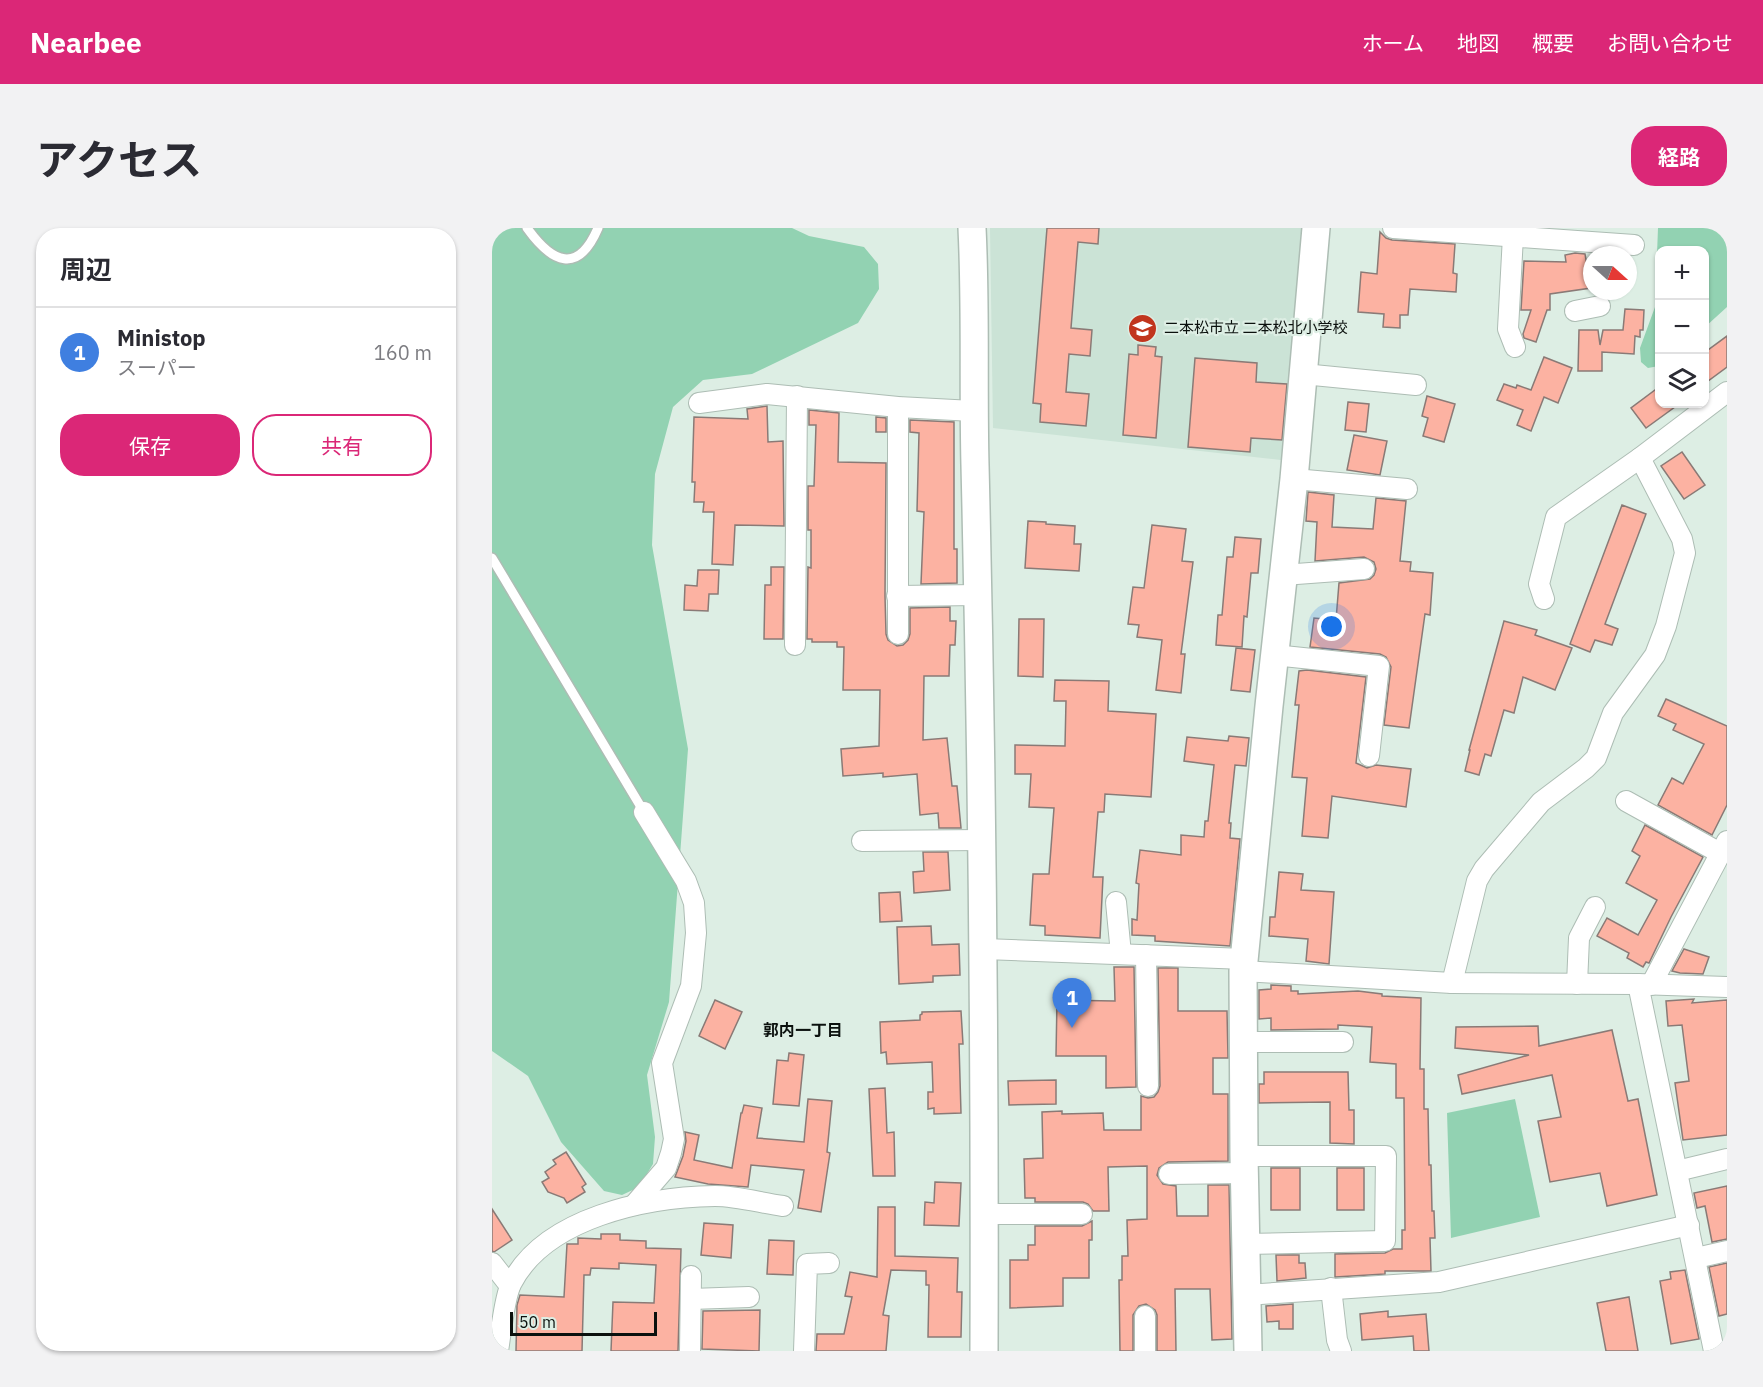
<!DOCTYPE html>
<html lang="ja">
<head>
<meta charset="utf-8">
<style>
	body { margin:0; font-family:"IBM Plex Sans","Noto Sans JP",sans-serif; background:#f2f2f3; color:#2b2b33 }
	.controls { position:absolute; right:18px; top:18px; display:grid; overflow:hidden; border-radius:12px; box-shadow:0 2px 4px #0004 }
	.controls button { width:54px; height:54px; display:grid; place-items:center; padding:0; border:0; border-bottom:2px solid #e1e1e2; background:#fff; color:#2b2b33; font:30px sans-serif }
	.compass { position:absolute; left:1091px; top:18px; width:54px; height:54px; border-radius:50%; background:#fff; box-shadow:0 2px 4px #0004; rotate:111deg }
	.scale { position:absolute; left:18px; bottom:15px; width:147px; box-sizing:border-box; padding-left:6px; border:3px solid #0b110e; border-top:0; font-size:16px; line-height:21px; white-space:nowrap; color:#0b110e; -webkit-text-stroke:4px #ddeee4; paint-order:stroke }
	.you { position:absolute; left:840px; top:399px; width:21px; height:21px; margin:-15px; border:4px solid #fff; border-radius:50%; background:#1a73e8; box-shadow:0 0 0 9px #1a73e833 }
	.badge { display:grid; place-items:center; width:39px; height:39px; border-radius:50%; background:#db2777; color:#fff; font-size:20px; font-weight:700 }
	.pin { position:absolute; translate:-50% -50px; filter:drop-shadow(0 2px 3px #0008) }
	.pin::after { content:''; position:absolute; top:32px; width:21px; height:18px; background:inherit; clip-path:polygon(0 0,100% 0,50% 100%) }
	.list { margin:0; padding:0; list-style:none }
	h2 { display:flex; justify-content:space-between; align-items:center; height:78px; margin:0; padding:0 24px; font-size:26px }
	h2 small { font-size:20px; font-weight:400; color:#7c7c81 }
	.list li { display:grid; grid-template-columns:39px 1fr auto; gap:18px; align-items:center; box-sizing:border-box; height:90px; padding:0 24px; border-top:2px solid #e1e1e2 }
	.list b { display:block; font-size:22px; white-space:nowrap }
	.list p { margin:0; font-size:20px; white-space:nowrap; color:#7c7c81 }
	.list em { font-size:20px; font-style:normal; color:#7c7c81 }
	.actions { display:flex; gap:12px; padding:18px 24px }
	.actions a { flex:1; padding:14px 0; border:2px solid #db2777; border-radius:24px; text-align:center; font-size:21px; color:#db2777 }
	.actions .main { background:#db2777; color:#fff }
	.icon { flex:none; width:33px; height:33px; fill:none; stroke:currentColor; stroke-width:2; stroke-linecap:round; stroke-linejoin:round }
	.map { position:relative; flex:none; width:1235px; height:1123px; overflow:hidden; border-radius:24px }
	header { display:flex; align-items:center; gap:36px; box-sizing:border-box; height:84px; padding:0 30px; background:#db2777; color:#fff }
	header strong { font-size:28px }
	nav { display:flex; gap:33px; margin-inline-start:auto; font-size:21px }
	.intro { display:flex; align-items:center; justify-content:space-between; box-sizing:border-box; height:144px; padding:0 36px }
	h1 { margin:0; font-size:42px }
	.button { padding:15px 27px; border-radius:24px; background:#db2777; color:#fff; font-size:21px; font-weight:700 }
	main { display:flex; gap:36px; padding:0 36px }
	aside { flex:1; background:#fff; border-radius:24px; box-shadow:0 2px 4px #0004 }
	.map>svg:first-child { display:block }
	.built { fill:#cbe3d6 }
	.green { fill:#92d2b2 }
	.building { fill:#fcb2a2; stroke:#8a7a76; stroke-width:1.5 }
	.lines { fill:none; stroke-linecap:round; stroke-linejoin:round }
	.lane-casing { stroke:#adbdb4; stroke-width:12 }
	.street-casing { stroke:#adbdb4; stroke-width:22 }
	.secondary-casing { stroke:#adbdb4; stroke-width:30 }
	.lane { stroke:#fff; stroke-width:9 }
	.street { stroke:#fff; stroke-width:20 }
	.secondary { stroke:#fff; stroke-width:27 }
	.labels { text-anchor:middle; stroke-width:4.5; stroke-linejoin:round; paint-order:stroke }
	.poi-label { font-size:15px; fill:#0b110e; stroke:#ddeee4; text-anchor:start }
	.neighbourhood-label { font-size:16px; font-weight:bold; fill:#0b110e; stroke:#ddeee4 }
</style>
</head>
<body>
<header>
<strong>Nearbee</strong>
<nav><a>ホーム</a><a>地図</a><a>概要</a><a>お問い合わせ</a></nav>
</header>
<div class="intro"><h1>アクセス</h1><a class="button">経路</a></div>
<main>
<aside>
<h2>周辺<small></small></h2>
<ul class="list">
<li><span class="badge" style="background:#3f7fe0">1</span><div><b>Ministop</b><p>スーパー</p></div><em>160 m</em></li>
</ul>
<div class="actions"><a class="main">保存</a><a>共有</a></div>
</aside>
<div class="map">
<svg width="1235" height="1123" viewBox="0 0 1235 1123">
	<rect width="100%" height="100%" fill="#ddeee4"/>
	<polygon class="built" points="498,0 813,0 789,232 501,200"/>
	<g class="green">
		<polygon points="0,0 300,0 317,8 372,19 386,36 387,61 366,95 260,146 211,152 181,179 163,246 160,317 196,521 177,774 155,847 163,909 161,936 147,959 130,967 112,963 69,914 36,848 0,823"/>
		<polygon points="1166,0 1235,0 1235,79 1213,99 1212,22 1168,22 1167,138 1156,140 1149,134 1148,120 1163,79"/>
		<polygon points="1023,871 1048,989 959,1010 955,885"/>
	</g>
	<g class="building">
		<polygon points="555,0 607,0 606,16 586,14 579,100 600,102 598,128 577,126 574,164 597,166 594,198 548,194 549,176 541,175"/>
		<polygon points="888,4 894,10 900,12 963,16 961,45 965,46 964,64 918,61 916,87 908,87 908,100 891,99 892,86 866,84 869,44 885,46"/>
		<polygon points="1083,25 1093,26 1099,60 1058,66 1058,82 1055,82 1044,114 1032,110 1031,106 1039,82 1029,82 1032,33 1074,34 1073,27"/>
		<polygon points="1133,81 1152,82 1151,102 1148,102 1148,109 1143,108 1142,126 1110,124 1110,143 1086,143 1087,102 1106,102 1108,117 1111,102 1131,102"/>
		<polygon points="1235,108 1235,139 1212,156 1212,125"/>
		<polygon points="646,117 664,119 663,128 670,129 664,210 631,207 637,126 646,127"/>
		<polygon points="1052,129 1080,140 1066,175 1052,169 1039,203 1025,197 1031,182 1005,172 1012,156 1024,160 1025,157 1039,162"/>
		<polygon points="703,130 765,135 764,154 795,156 790,212 759,210 758,224 696,219"/>
		<polygon points="1167,159 1167,176 1187,176 1154,200 1139,180"/>
		<polygon points="935,168 963,176 952,214 931,208 936,190 930,188"/>
		<polygon points="856,174 877,176 874,204 853,202"/>
		<polygon points="275,178 276,214 291,213 292,298 243,297 241,337 220,336 222,284 211,284 212,274 202,274 203,254 200,254 202,189 256,191 255,181"/>
		<polygon points="317,182 347,185 346,234 394,235 393,368 394,406 396,412 405,418 411,417 416,412 418,406 418,380 458,379 458,393 464,393 463,417 458,417 457,448 432,448 431,512 455,510 460,558 465,558 469,600 447,600 446,585 428,587 425,546 391,549 391,545 351,548 349,521 387,518 388,462 351,462 352,419 345,419 345,414 320,414 320,411 315,411 316,339 319,340 319,302 316,302 316,258 322,258 324,197 317,197"/>
		<polygon points="384,189 394,190 394,204 384,204"/>
		<polygon points="418,192 462,194 462,321 465,321 465,355 429,356 432,284 425,283 427,205 418,204"/>
		<polygon points="862,207 895,213 888,247 855,242"/>
		<polygon points="1190,224 1213,257 1192,271 1169,238"/>
		<polygon points="816,264 842,267 840,299 881,301 884,270 914,273 908,333 919,334 918,343 941,345 938,387 933,386 917,500 892,497 899,439 894,429 888,426 818,419 822,390 844,392 847,355 878,351 882,347 884,341 882,334 872,329 823,333 825,294 814,293"/>
		<polygon points="1130,277 1154,286 1113,396 1126,401 1120,417 1103,412 1098,424 1078,416"/>
		<polygon points="536,293 554,294 554,296 583,298 582,316 589,316 587,343 533,340"/>
		<polygon points="660,297 694,301 690,333 701,334 689,426 693,426 689,465 664,462 670,412 645,409 647,397 636,396 641,359 652,360"/>
		<polygon points="743,309 769,311 766,345 759,345 755,389 752,388 750,419 724,417 726,387 730,387 735,329 741,329"/>
		<polygon points="279,339 292,339 291,411 272,411 273,357 279,357"/>
		<polygon points="206,342 227,342 226,366 217,366 216,383 192,382 193,357 205,358"/>
		<polygon points="527,391 552,391 551,449 526,448"/>
		<polygon points="1012,393 1045,402 1043,407 1080,420 1063,462 1031,449 1022,485 1012,482 999,528 993,526 987,547 973,543 978,522 977,522"/>
		<polygon points="744,420 763,422 758,464 739,462"/>
		<polygon points="815,442 874,449 864,535 875,540 884,537 919,541 914,579 840,568 836,610 810,608 815,550 800,549 807,477 803,477 807,443"/>
		<polygon points="563,452 617,453 616,483 664,486 659,569 613,566 612,584 606,584 601,649 611,649 608,710 553,707 553,698 538,697 541,646 557,646 562,580 537,579 539,546 523,546 523,517 573,518 574,473 562,473"/>
		<polygon points="1174,471 1235,498 1235,577 1220,607 1166,577 1180,550 1191,556 1212,516 1181,502 1184,496 1166,488"/>
		<polygon points="737,508 757,510 754,538 743,537 737,595 739,595 738,610 748,611 738,718 663,713 663,708 640,707 640,691 645,692 647,656 644,655 648,622 689,627 689,607 712,609 713,593 716,593 722,537 692,533 695,509 736,513"/>
		<polygon points="1153,597 1211,629 1179,689 1157,735 1154,734 1151,739 1135,730 1137,725 1105,708 1115,690 1146,707 1165,672 1134,655 1148,628 1140,623"/>
		<polygon points="431,624 456,624 458,662 422,665 421,644 432,643"/>
		<polygon points="787,644 811,646 809,662 842,664 837,736 814,733 816,711 777,708 778,689 783,689"/>
		<polygon points="408,664 410,693 388,694 387,665"/>
		<polygon points="439,698 440,717 467,716 468,747 441,748 441,754 407,756 405,699"/>
		<polygon points="1192,721 1217,729 1211,746 1188,745 1180,743"/>
		<polygon points="622,739 642,739 644,859 614,860 614,828 564,828 565,772 623,773"/>
		<polygon points="666,740 686,740 686,783 735,783 736,830 721,830 721,866 736,866 736,933 676,934 667,940 665,947 671,956 684,958 685,988 716,988 716,957 737,957 740,1111 720,1112 718,1061 683,1061 684,1123 665,1123 665,1087 663,1082 654,1076 647,1078 641,1087 641,1123 628,1123 627,1052 630,1052 630,1028 636,1028 635,992 655,991 655,938 616,939 617,983 601,983 596,976 591,974 543,974 543,970 533,970 532,931 551,930 550,884 570,883 570,886 611,885 612,902 649,902 649,868 656,870 662,869 666,864 668,858"/>
		<polygon points="779,757 799,758 799,763 806,763 806,766 866,763 890,766 890,768 929,770 928,841 932,841 932,881 936,881 937,937 939,937 940,983 942,983 943,1010 938,1010 939,1043 893,1043 893,1046 843,1049 843,1026 893,1025 901,1021 910,1021 910,1002 913,1002 912,870 904,870 904,836 878,834 880,799 846,797 846,801 779,802 779,790 767,791 767,762 779,761"/>
		<polygon points="1202,771 1200,775 1235,772 1235,907 1191,912 1183,855 1197,853 1190,797 1176,798 1174,773"/>
		<polygon points="223,772 250,784 233,821 207,808"/>
		<polygon points="469,783 471,816 467,816 469,885 442,886 442,880 436,881 436,864 441,864 440,834 395,836 394,824 389,825 388,794 428,792 428,787 430,786 430,784"/>
		<polygon points="1046,798 1047,818 1120,802 1136,873 1146,871 1165,967 1115,978 1108,945 1058,954 1046,893 1069,889 1060,847 970,866 966,847 1037,827 963,820 964,799"/>
		<polygon points="297,825 312,827 307,878 281,876 285,832 296,833"/>
		<polygon points="772,844 856,844 857,882 862,882 862,916 838,915 838,874 767,875 767,856 772,856"/>
		<polygon points="564,852 564,876 517,877 516,853"/>
		<polygon points="393,860 395,905 402,904 403,948 381,948 377,861"/>
		<polygon points="316,871 340,873 335,924 338,925 329,984 306,980 312,942 259,937 256,959 216,956 183,949 191,928 194,913 193,904 207,907 202,932 240,940 249,885 250,885 252,877 270,880 265,910 312,914"/>
		<polygon points="74,924 94,956 90,959 93,964 75,975 72,970 56,964 50,954 57,950 53,944 64,936 61,932"/>
		<rect x="779" y="940" width="29" height="42"/>
		<rect x="845" y="940" width="27" height="42"/>
		<polygon points="443,954 469,955 467,998 432,997 433,974 442,975"/>
		<polygon points="1235,958 1235,1011 1220,1014 1213,978 1205,980 1202,965"/>
		<polygon points="386,979 403,979 403,1028 466,1030 465,1064 470,1064 469,1109 436,1109 437,1057 434,1057 434,1043 399,1042 391,1087 397,1088 394,1123 324,1123 325,1106 352,1106 360,1069 353,1068 358,1044 385,1049"/>
		<polygon points="0,981 20,1012 2,1024 0,1023"/>
		<polygon points="600,993 600,1012 597,1012 597,1050 571,1050 571,1078 518,1080 518,1032 536,1032 536,1017 543,1017 543,998 590,998"/>
		<polygon points="212,995 241,997 239,1030 209,1027"/>
		<polygon points="109,1006 128,1006 128,1012 154,1013 154,1020 189,1021 186,1123 119,1123 121,1074 162,1075 164,1037 127,1035 127,1041 99,1040 98,1047 92,1047 90,1123 24,1123 25,1077 28,1067 72,1069 75,1016 86,1016 86,1010 109,1011"/>
		<polygon points="277,1012 302,1013 301,1047 275,1046"/>
		<polygon points="784,1027 807,1027 807,1035 813,1035 814,1050 785,1053"/>
		<polygon points="1235,1035 1235,1086 1227,1088 1217,1039"/>
		<polygon points="1193,1042 1207,1111 1179,1116 1168,1053 1179,1051 1178,1044"/>
		<polygon points="1137,1069 1146,1123 1114,1123 1105,1075"/>
		<polygon points="801,1076 801,1101 787,1101 787,1093 775,1094 774,1078"/>
		<polygon points="268,1082 267,1123 210,1121 211,1083"/>
		<polygon points="896,1083 896,1089 934,1086 937,1123 922,1123 921,1108 870,1112 868,1086"/>
	</g>
	<g class="lines">
		<defs>
			<g id="lane">
				<path d="M35 0C60 35 86 47 106 0"/>
				<polyline points="0,330 152,584"/>
			</g>
			<g id="street">
				<polyline points="901,0 1142,17"/>
				<polyline points="1021,8 1016,101 1023,119"/>
				<polyline points="1083,83 1108,78"/>
				<polyline points="811,146 924,157"/>
				<polyline points="207,175 275,166 406,179 481,183"/>
				<polyline points="802,251 915,261"/>
				<polyline points="791,347 872,341"/>
				<polyline points="405,368 486,367"/>
				<polyline points="1052,371 1047,356 1064,289 1148,230 1235,164"/>
				<polyline points="406,406 406,179"/>
				<polyline points="303,417 305,168"/>
				<polyline points="782,427 887,438 877,528"/>
				<polyline points="1134,573 1228,625"/>
				<polyline points="370,613 490,612"/>
				<polyline points="624,674 629,726"/>
				<polyline points="492,721 753,731"/>
				<polyline points="654,727 656,858"/>
				<polyline points="751,743 960,755 1146,756 1235,759"/>
				<polyline points="960,755 985,653 992,641 1049,574 1094,540 1104,530 1121,485 1163,427 1174,398 1193,325 1190,311 1148,230"/>
				<polyline points="1085,756 1087,710 1103,679"/>
				<polyline points="1146,756 1222,1123"/>
				<polyline points="1159,757 1235,613"/>
				<polyline points="751,814 851,814"/>
				<polyline points="752,928 894,928 893,1013 753,1016"/>
				<polyline points="1185,943 1235,931"/>
				<polyline points="677,946 752,945"/>
				<polyline points="142,977 174,940 179,925 182,911 170,835 199,758 204,705 202,675 194,653 152,584"/>
				<polyline points="492,986 590,986"/>
				<polyline points="1204,1030 1235,1023"/>
				<polyline points="0,1035 18,1058"/>
				<polyline points="839,1060 845,1112 849,1123"/>
				<polyline points="754,1067 947,1054 1197,997"/>
				<polyline points="199,1071 257,1069"/>
				<path d="M6 1123C9 1105 12 1071 19 1056 53 989 155 969 223 968 245 968 269 975 291 978"/>
				<polyline points="198,1123 199,1048"/>
				<polyline points="312,1123 315,1036 337,1035"/>
				<polyline points="653,1123 653,1088"/>
			</g>
			<g id="secondary">
				<path d="M480 0C484 79 481 158 483 237 490 532 493 828 492 1123"/>
				<polyline points="756,1123 752,928 751,743 777,478 802,251 824,0"/>
			</g>
		</defs>
		<use href="#lane" class="lane-casing"/>
		<use href="#street" class="street-casing"/>
		<use href="#secondary" class="secondary-casing"/>
		<use href="#lane" class="lane"/>
		<use href="#street" class="street"/>
		<use href="#secondary" class="secondary"/>
	</g>
	<defs>
		<symbol id="school-disc" viewBox="-11 -11 22 22"><circle r="9.5" fill="#c1351d" stroke="#ddeee4"/><path d="M0-5L7-2L0 1L-7-2ZM-4 1L0 2.5L4 1V4Q0 6-4 4Z" fill="#fff"/></symbol>
	</defs>
	<g fill-rule="evenodd">
		<use href="#school-disc" x="634" y="84" width="33" height="33"/>
	</g>
	<g class="labels">
		<g class="poi-label">
			<text x="672" y="105">二本松市立 二本松北小学校</text>
		</g>
		<g class="neighbourhood-label">
			<text x="311" y="808">郭内一丁目</text>
		</g>
	</g>
</svg>
<div class="controls">
<button>+</button>
<button>−</button>
<button><svg class="icon" aria-label="layers" viewBox="0 0 24 24"><path d="M12 4l9 5-9 5-9-5zM3 14l9 5 9-5"/></svg></button>
</div>
<svg class="compass" viewBox="-18 -18 36 36"><path d="M0-13l5 13h-10z" fill="#e53935"/><path d="M0 13l5-13h-10z" fill="#7c7c81"/></svg>
<div class="scale">50 m</div>
<div class="you"></div>
<div class="pin badge" style="left:580px;top:800px;background:#3f7fe0">1</div>
</div>
</main>
</body>
</html>
